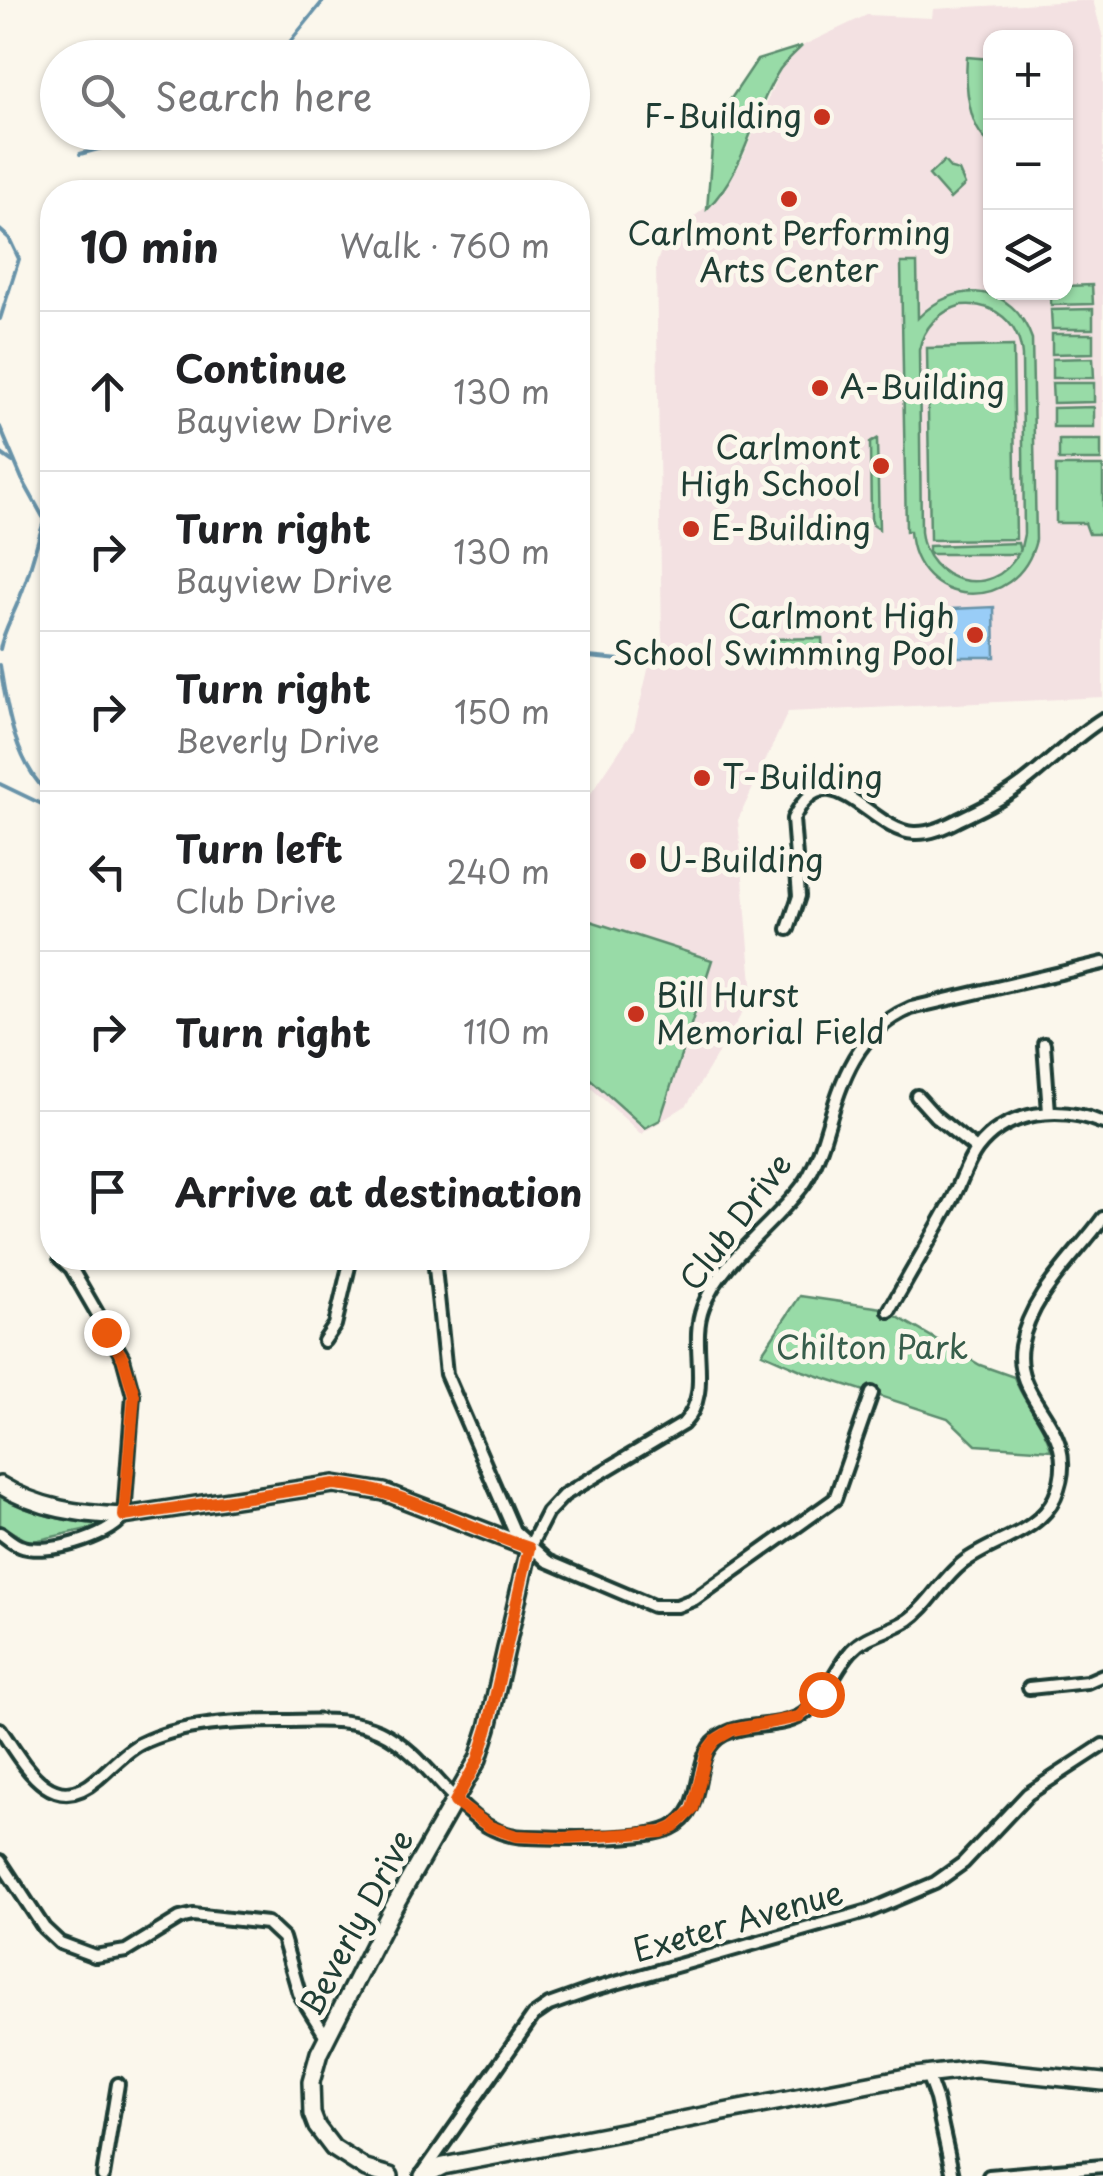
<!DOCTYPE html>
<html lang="en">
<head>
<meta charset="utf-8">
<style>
	body { margin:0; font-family:"Playpen Sans",sans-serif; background:#f2f2f2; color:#202124 }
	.controls { position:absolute; right:30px; top:30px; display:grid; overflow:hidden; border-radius:20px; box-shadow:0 2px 8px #0004 }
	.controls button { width:90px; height:90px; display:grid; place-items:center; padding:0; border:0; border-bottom:2px solid #e0e0e0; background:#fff; color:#202124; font:50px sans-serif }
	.stop { position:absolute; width:30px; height:30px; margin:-22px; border:8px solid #ea580c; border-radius:50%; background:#fff }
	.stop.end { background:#ea580c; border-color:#fff; box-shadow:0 2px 10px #0008 }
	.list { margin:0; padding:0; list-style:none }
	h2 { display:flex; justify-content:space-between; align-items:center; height:130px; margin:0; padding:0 40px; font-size:42px }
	h2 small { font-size:32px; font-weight:400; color:#757577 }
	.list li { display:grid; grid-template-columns:65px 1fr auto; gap:30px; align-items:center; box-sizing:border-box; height:160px; padding:0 40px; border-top:2px solid #e0e0e0 }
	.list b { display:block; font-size:38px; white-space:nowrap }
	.list p { margin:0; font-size:32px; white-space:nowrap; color:#757577 }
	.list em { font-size:32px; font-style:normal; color:#757577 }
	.icon { flex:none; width:55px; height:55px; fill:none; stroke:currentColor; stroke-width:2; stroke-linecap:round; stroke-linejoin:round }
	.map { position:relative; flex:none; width:1103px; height:2176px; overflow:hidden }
	.search { position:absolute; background:#fff; box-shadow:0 2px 8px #0004; left:40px; top:40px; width:550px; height:110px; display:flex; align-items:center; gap:25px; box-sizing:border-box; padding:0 35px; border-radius:55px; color:#757577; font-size:38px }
	.panel { position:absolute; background:#fff; box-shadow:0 2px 8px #0004; left:40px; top:180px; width:550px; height:1090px; border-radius:40px }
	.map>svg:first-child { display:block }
	.built { fill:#f3e1e2; fill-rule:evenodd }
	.green { fill:#98dba7; stroke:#5c8c6e; stroke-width:2.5; fill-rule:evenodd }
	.water { fill:#99cdf7; stroke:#6893a9; stroke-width:2.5 }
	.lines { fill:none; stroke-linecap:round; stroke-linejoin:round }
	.stream { stroke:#6893a9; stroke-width:4 }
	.street-casing { stroke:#1f3d34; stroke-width:18 }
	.secondary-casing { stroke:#1f3d34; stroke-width:22 }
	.street { stroke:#fbf7ec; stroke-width:10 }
	.secondary { stroke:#fbf7ec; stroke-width:15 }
	.route { stroke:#ea580c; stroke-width:12 }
	.poi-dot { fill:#c8321e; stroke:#fbf7ec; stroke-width:4 }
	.labels { text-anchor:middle; stroke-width:10; stroke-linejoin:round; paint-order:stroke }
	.poi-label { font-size:32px; fill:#1f3d34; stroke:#fbf7ec; text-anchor:start }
	.street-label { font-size:32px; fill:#1f3d34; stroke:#fbf7ec }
	.park-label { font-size:32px; fill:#375d4b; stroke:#fbf7ec }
</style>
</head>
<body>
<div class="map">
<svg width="1103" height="2176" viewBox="0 0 1103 2176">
	<rect width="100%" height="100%" fill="#fbf7ec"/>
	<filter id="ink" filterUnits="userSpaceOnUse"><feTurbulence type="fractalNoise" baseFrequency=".01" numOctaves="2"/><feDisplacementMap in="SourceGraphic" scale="20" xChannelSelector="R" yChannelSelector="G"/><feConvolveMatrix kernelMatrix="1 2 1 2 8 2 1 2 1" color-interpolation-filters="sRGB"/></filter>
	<g filter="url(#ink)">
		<path class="built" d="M1093 0 1103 38V697L788 712 738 820 753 995 687 1105 641 1134 578 1076V813L634 729 651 657 662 640 656 265 661 250 668 238 723 193 741 162 781 68 802 46 867 15 932 18 933 9ZM990 38H1066V292H990Z"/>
		<g class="green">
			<path d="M802 46C795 53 786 61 780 69 751 115 748 167 707 209L714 124 757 60Z"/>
			<path d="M967 57 990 59V143C968 129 965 84 967 57Z"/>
			<polygon points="944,161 951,169 959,171 965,185 950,199 929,175"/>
			<path d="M901 263H917L918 318C956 279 1013 283 1032 339L1036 540C1018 616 915 610 910 531H906ZM962 305C995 302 1019 323 1022 356L1024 534 1020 552 1018 543 929 546V554H1018C992 601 926 583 921 532L919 350C924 326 938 312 962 305Z"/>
			<polygon points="1092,285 1093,304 1051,305 1051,293 1066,292 1066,286"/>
			<polygon points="1093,309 1093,329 1052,329 1051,310"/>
			<polygon points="1052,334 1093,334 1093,353 1052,354"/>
			<polygon points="1013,346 1016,539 930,540 927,348"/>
			<polygon points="1093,358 1094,378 1052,378 1052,359"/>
			<polygon points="1052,383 1094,383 1094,402 1053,403"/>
			<polygon points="1094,407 1094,427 1053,427 1053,408"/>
			<polygon points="877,439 877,440 879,529 873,525 871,518 870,443"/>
			<rect x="1059" y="440" width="42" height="20"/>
			<polygon points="1056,466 1103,466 1103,534 1089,534 1085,523 1056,523"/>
			<polygon points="822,638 823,662 770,664 769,639"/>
			<polygon points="578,917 712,960 660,1120 645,1128 578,1068"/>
			<path d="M800 1296 882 1308 980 1365 1014 1377C1024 1404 1044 1422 1051 1450L976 1445 948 1418 803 1371 762 1353Z"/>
			<path d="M0 1497C34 1515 66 1522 105 1525L30 1542 0 1525Z"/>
		</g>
		<polygon class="water" points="994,607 995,657 955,657 952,609"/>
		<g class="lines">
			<g class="stream">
				<polyline points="277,58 324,0"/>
				<polyline points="80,154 160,132"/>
				<polyline points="0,230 9,238 19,259 0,319"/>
				<polyline points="0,427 22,479 43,517"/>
				<polyline points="0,453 13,462"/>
				<path d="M0 649C4 629 13 616 20 597 31 570 37 540 47 513L52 508"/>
				<polyline points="578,656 620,660"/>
				<path d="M0 665C7 712 16 765 52 798"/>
				<polyline points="0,784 52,809"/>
			</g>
			<defs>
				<g id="street">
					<path d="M788 929 799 896 793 819C828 746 871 832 914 833 930 834 945 827 958 820 979 810 1000 800 1019 786 1048 765 1072 738 1103 719"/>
					<polyline points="1044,1044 1049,1112"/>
					<polyline points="917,1096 935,1116 976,1149"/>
					<polyline points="434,1258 446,1374 514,1531 547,1561 653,1606 677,1606 695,1599 835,1499 872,1393"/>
					<path d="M889 1311C909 1276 930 1240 950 1204 960 1187 965 1165 977 1149 1007 1110 1061 1105 1103 1123"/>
					<polyline points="324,1341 335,1325 351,1258"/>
					<path d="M0 1533C6 1537 13 1544 20 1546 46 1556 108 1538 124 1516L133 1395 123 1358 71 1268 60 1258"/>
					<path d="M529 1548 547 1513 564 1495 683 1424C714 1392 688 1346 703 1307 720 1261 775 1224 804 1184 813 1172 818 1156 823 1142 840 1087 852 1033 911 1008L1103 963"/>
					<polyline points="1029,1688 1087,1682 1103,1675"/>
					<path d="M0 1729C22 1761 51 1819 96 1780 110 1769 124 1752 140 1744 182 1723 236 1721 283 1721 315 1721 349 1717 379 1731 437 1758 460 1835 526 1837 558 1838 645 1841 671 1828 711 1809 687 1753 724 1734 747 1722 779 1729 802 1715 825 1700 834 1670 851 1651 867 1634 889 1632 908 1620 930 1605 942 1578 964 1562 993 1540 1039 1533 1055 1497 1085 1427 1011 1404 1021 1346 1030 1295 1074 1258 1103 1218"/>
					<polyline points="0,1861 44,1928 60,1943 95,1956 126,1951 180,1918 193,1915 267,1923 283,1938 299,1993 327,2038"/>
					<polyline points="927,2074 936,2099 953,2176"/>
					<polyline points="103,2176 118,2084"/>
					<polyline points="421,2176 533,2016 549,2005 591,1990 869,1911 935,1883 963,1863 1028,1794 1103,1745"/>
					<polyline points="989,2176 1103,2166"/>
				</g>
				<g id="secondary">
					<path d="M0 1485C39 1509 79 1514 124 1516L334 1484 384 1492 529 1548 488 1728 478 1759 389 1915 319 2053 311 2082 312 2114 317 2127 333 2148 366 2169 390 2176"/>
					<polyline points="423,2176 443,2166 906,2077 976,2069 1103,2082"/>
				</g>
			</defs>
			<use href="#street" class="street-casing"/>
			<use href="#secondary" class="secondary-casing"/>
			<use href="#street" class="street"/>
			<use href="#secondary" class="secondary"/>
		</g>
	</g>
	<g class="lines" filter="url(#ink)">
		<path class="route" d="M106 1332 123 1358 134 1395 124 1516 334 1484C403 1489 464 1527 529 1548L488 1728 478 1760 455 1802 490 1827 516 1836 564 1838 662 1832 674 1827 693 1809 707 1751 715 1740 732 1730 799 1717 821 1694"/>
	</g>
	<g class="poi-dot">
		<circle cx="822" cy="117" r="10"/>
		<circle cx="789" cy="199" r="10"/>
		<circle cx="820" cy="388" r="10"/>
		<circle cx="881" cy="466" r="10"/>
		<circle cx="691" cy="529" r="10"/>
		<circle cx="975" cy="635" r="10"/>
		<circle cx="702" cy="778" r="10"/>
		<circle cx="638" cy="861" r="10"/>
		<circle cx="636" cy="1014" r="10"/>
	</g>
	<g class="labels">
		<g class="poi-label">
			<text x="802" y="128" text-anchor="end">F-Building</text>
			<text x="789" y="245" text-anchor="middle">Carlmont Performing<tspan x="789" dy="37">Arts Center</tspan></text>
			<text x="840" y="399">A-Building</text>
			<text x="861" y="459" text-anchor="end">Carlmont<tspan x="861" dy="37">High School</tspan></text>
			<text x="711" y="540">E-Building</text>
			<text x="955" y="628" text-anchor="end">Carlmont High<tspan x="955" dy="37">School Swimming Pool</tspan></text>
			<text x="722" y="789">T-Building</text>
			<text x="658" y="872">U-Building</text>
			<text x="656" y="1007">Bill Hurst<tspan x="656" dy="37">Memorial Field</tspan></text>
		</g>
		<g class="street-label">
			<text transform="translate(736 1222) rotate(-53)" y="11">Club Drive</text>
			<text transform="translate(738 1922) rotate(-16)" y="11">Exeter Avenue</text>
			<text transform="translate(357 1923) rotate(-62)" y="11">Beverly Drive</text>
		</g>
		<g class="park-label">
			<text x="872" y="1359">Chilton Park</text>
		</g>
	</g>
</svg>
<div class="controls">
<button>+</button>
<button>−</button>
<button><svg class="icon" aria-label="layers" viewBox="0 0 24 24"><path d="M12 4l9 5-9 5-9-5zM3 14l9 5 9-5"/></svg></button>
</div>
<div class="stop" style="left:821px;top:1694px"></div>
<div class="stop end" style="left:106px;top:1332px"></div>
<div class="search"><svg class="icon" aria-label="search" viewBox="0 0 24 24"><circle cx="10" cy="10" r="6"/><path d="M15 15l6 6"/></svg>Search here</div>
<section class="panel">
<h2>10 min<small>Walk · 760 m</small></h2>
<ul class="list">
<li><svg class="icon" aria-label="ahead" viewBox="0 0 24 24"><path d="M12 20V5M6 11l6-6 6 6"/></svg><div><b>Continue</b><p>Bayview Drive</p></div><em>130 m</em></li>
<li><svg class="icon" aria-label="right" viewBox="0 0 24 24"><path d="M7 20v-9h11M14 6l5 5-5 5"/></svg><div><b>Turn right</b><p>Bayview Drive</p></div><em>130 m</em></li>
<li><svg class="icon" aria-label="right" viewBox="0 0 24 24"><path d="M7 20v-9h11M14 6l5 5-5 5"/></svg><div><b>Turn right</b><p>Beverly Drive</p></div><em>150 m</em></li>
<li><svg class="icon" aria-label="left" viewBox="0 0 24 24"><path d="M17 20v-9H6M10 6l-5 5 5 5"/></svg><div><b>Turn left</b><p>Club Drive</p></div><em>240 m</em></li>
<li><svg class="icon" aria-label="right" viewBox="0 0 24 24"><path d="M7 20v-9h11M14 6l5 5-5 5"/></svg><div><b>Turn right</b></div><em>110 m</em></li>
<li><svg class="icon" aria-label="arrive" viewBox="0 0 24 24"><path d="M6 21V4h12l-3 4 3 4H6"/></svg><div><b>Arrive at destination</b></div></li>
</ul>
</section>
</div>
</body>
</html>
